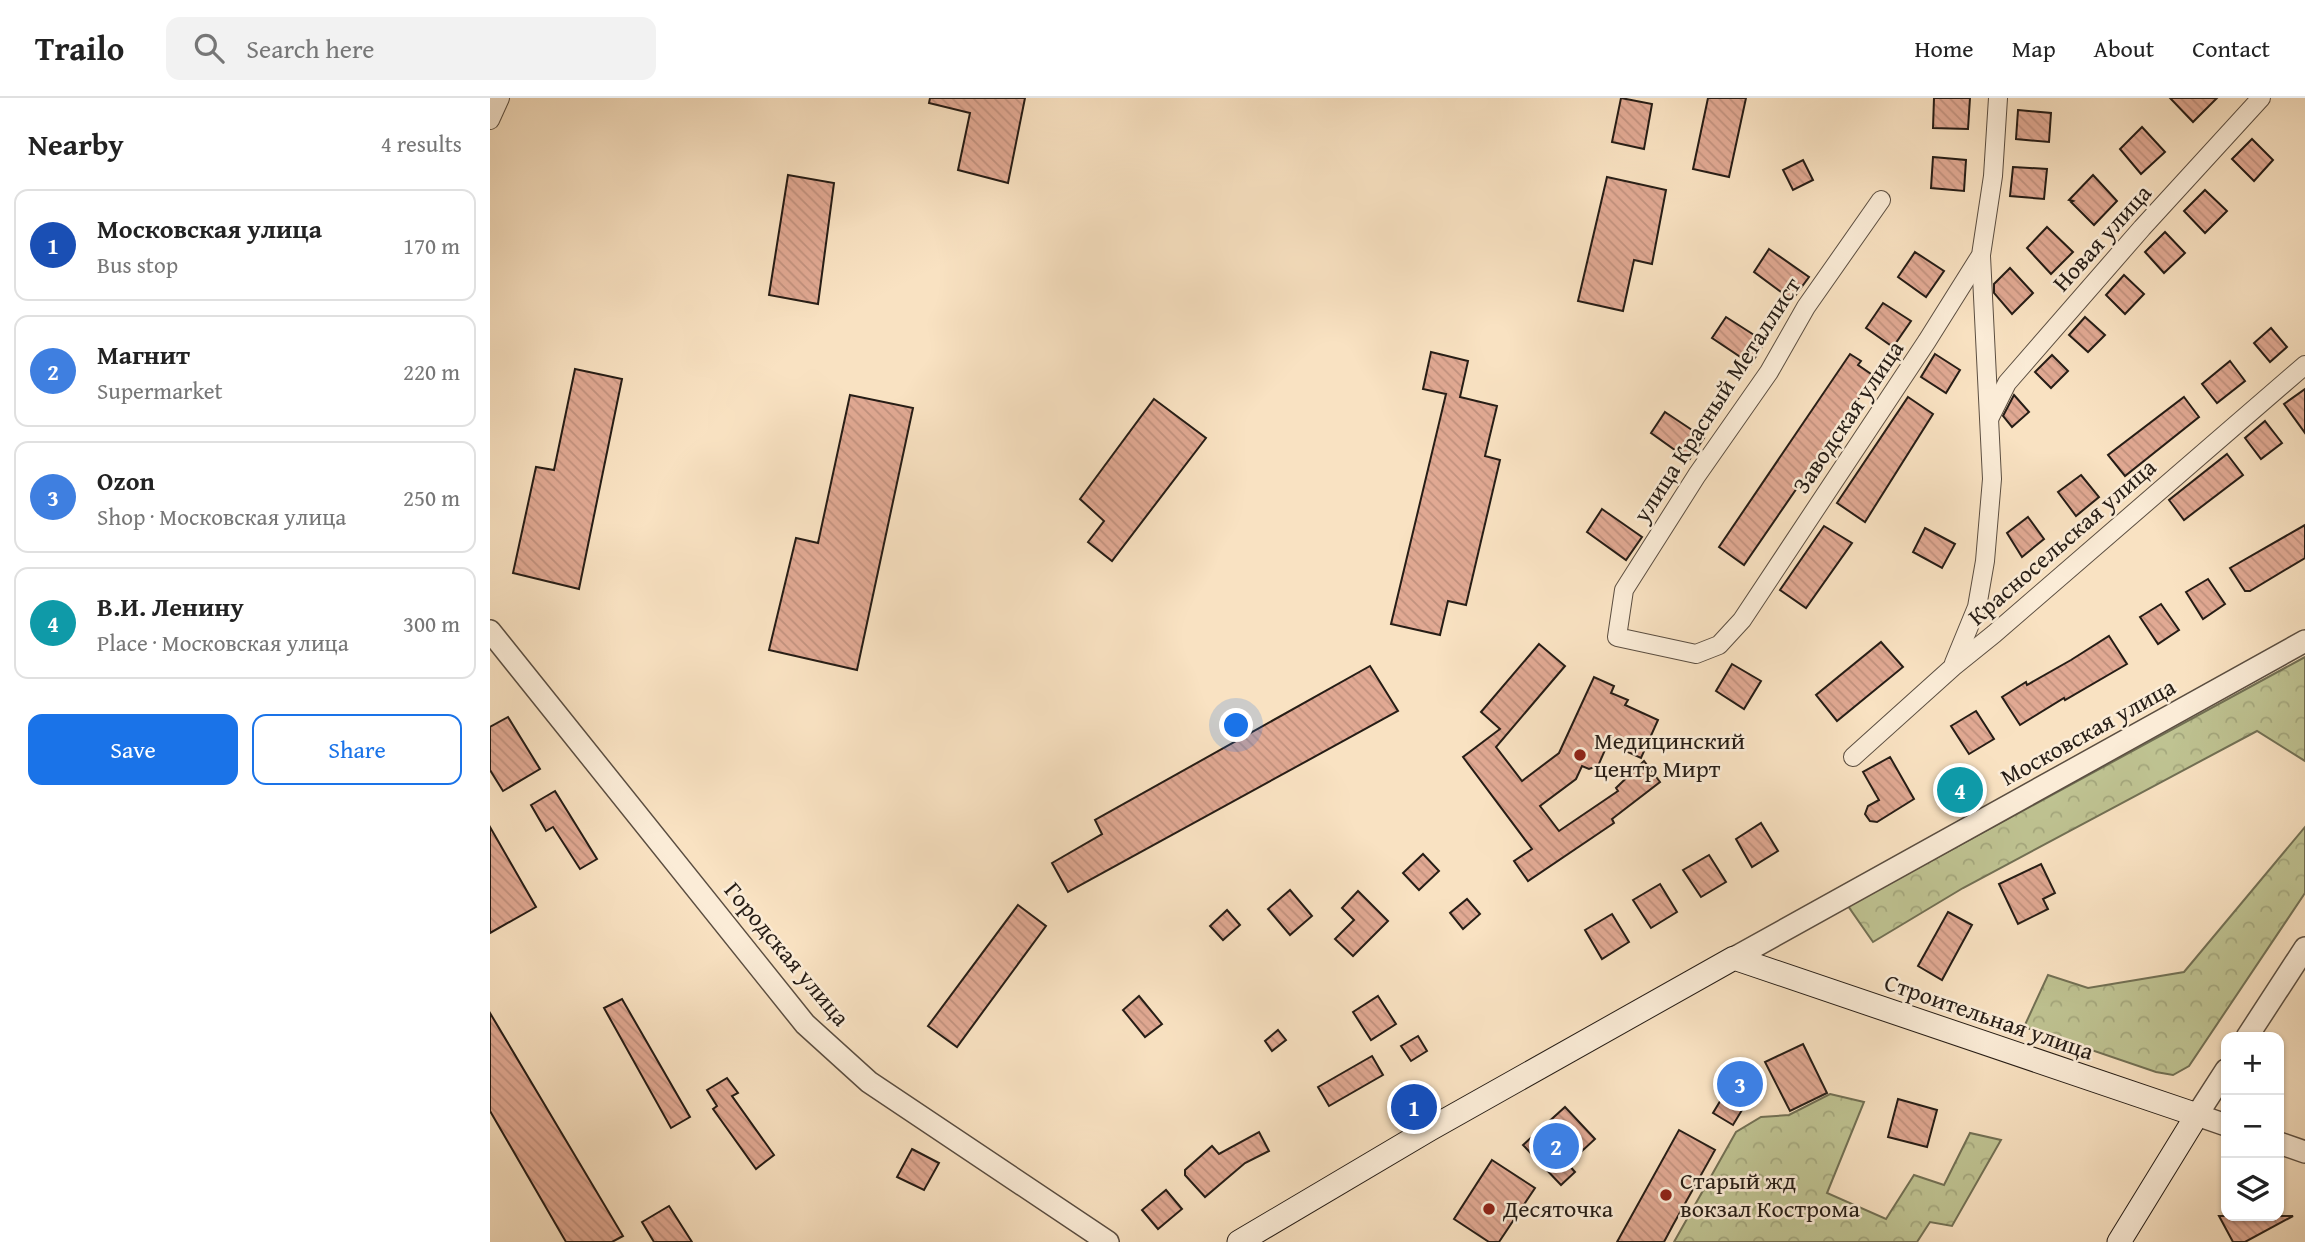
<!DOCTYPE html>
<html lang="en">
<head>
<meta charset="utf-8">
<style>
	body { margin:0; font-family:"Gentium Book Plus",serif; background:#f2f2f2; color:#222 }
	.controls { position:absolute; right:21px; bottom:21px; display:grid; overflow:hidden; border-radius:14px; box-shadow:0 2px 5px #0004 }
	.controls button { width:63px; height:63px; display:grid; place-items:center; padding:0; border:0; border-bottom:2px solid #e0e0e0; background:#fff; color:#222; font:35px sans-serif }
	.you { position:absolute; left:747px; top:628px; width:24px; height:24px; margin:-18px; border:5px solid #fff; border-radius:50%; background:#1a73e8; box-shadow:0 0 0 10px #1a73e833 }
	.badge { display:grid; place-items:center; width:46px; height:46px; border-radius:50%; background:#1a73e8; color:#fff; font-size:23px; font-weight:700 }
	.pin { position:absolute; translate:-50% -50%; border:4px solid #fff; box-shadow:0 2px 7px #0006 }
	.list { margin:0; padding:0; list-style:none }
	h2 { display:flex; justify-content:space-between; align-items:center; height:91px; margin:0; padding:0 28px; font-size:30px }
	h2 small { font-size:23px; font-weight:400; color:#767676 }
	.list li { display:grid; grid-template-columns:46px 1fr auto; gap:21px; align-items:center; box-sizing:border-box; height:112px; margin:0 14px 14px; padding:0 14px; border:2px solid #e0e0e0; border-radius:14px }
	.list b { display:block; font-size:26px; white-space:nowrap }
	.list p { margin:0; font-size:23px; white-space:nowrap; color:#767676 }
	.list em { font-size:23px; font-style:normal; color:#767676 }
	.actions { display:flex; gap:14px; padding:21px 28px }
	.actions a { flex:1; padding:16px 0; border:2px solid #1a73e8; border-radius:14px; text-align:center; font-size:24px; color:#1a73e8 }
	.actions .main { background:#1a73e8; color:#fff }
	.icon { flex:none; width:38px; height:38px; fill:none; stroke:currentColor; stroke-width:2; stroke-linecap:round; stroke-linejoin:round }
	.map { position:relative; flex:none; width:1815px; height:1144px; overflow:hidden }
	header { display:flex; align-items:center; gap:42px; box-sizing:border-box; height:98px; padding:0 35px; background:#fff; border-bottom:2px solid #e0e0e0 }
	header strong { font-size:33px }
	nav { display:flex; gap:38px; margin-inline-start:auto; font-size:24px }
	.search { width:490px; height:63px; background:#f2f2f2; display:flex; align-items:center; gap:18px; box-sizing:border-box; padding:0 24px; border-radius:14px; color:#767676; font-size:26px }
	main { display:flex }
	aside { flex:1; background:#fff }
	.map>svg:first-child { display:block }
	.forest { fill:url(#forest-crowns); stroke:#727054; stroke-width:2 }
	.building { fill:url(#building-back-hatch); stroke:#261d16; stroke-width:2 }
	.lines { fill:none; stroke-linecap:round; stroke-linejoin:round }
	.minor-casing { stroke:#5b4e41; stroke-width:20 }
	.tertiary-casing { stroke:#5b4e41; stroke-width:24 }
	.secondary-casing { stroke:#261d16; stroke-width:25 }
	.minor { stroke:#fbecd7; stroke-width:18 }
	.tertiary { stroke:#fbecd7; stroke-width:21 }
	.secondary { stroke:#fbecd7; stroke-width:23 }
	.poi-dot { fill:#8f2418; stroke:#fbecd7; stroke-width:2.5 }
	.labels { text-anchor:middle; stroke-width:5; stroke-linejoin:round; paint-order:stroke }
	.street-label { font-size:24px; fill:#261d16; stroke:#fbecd7 }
	.poi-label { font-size:24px; fill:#261d16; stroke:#fbecd7; text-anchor:start }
</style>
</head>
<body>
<header>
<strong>Trailo</strong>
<div class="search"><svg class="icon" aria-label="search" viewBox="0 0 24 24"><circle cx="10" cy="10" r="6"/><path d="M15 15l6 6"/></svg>Search here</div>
<nav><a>Home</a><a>Map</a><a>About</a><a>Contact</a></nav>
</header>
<main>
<aside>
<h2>Nearby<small>4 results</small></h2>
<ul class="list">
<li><span class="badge" style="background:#1a4fb4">1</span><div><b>Московская улица</b><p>Bus stop</p></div><em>170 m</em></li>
<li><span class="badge" style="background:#3f7fe0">2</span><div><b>Магнит</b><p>Supermarket</p></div><em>220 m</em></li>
<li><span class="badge" style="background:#3f7fe0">3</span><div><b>Ozon</b><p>Shop · Московская улица</p></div><em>250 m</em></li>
<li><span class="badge" style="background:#0f9aa8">4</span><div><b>В.И. Ленину</b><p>Place · Московская улица</p></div><em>300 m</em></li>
</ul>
<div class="actions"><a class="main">Save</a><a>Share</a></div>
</aside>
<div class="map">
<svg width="1815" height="1144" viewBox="0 0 1815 1144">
	<defs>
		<pattern id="forest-crowns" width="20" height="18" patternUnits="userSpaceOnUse" patternTransform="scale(1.75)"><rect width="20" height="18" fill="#bfc392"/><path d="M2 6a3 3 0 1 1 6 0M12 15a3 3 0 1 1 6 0" fill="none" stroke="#a4a77d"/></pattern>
		<pattern id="building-back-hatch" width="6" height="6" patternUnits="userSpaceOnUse" patternTransform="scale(1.75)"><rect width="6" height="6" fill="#e1a993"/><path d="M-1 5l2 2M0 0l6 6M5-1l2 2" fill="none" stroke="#c1917e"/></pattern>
	</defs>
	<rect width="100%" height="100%" fill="#f9e2c2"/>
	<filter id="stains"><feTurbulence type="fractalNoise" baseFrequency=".00286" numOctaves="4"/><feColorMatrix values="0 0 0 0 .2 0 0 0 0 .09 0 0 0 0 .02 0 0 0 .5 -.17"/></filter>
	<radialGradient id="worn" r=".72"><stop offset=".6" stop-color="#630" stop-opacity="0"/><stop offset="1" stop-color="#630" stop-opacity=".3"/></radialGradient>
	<g class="forest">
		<polygon points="1815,559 1815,663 1767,633 1473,790 1383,844 1358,808"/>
		<polygon points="1815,729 1815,795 1699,968 1683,977 1666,974 1534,929 1558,877 1598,890 1694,874"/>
		<polygon points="1340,996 1374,1004 1337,1095 1396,1121 1424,1077 1454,1087 1480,1035 1511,1042 1462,1128 1440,1124 1427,1144 1184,1144 1246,1034 1271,1019 1299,1017"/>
	</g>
	<g class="building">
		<polygon points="440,0 535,0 518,85 468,72 480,15 439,5"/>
		<polygon points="1131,0 1162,6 1154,51 1122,44"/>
		<polygon points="1218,0 1256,0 1239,79 1203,71"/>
		<polygon points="1444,0 1480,0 1478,31 1443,30"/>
		<polygon points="1680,0 1727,0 1703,24"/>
		<polygon points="1528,12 1561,15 1559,44 1526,41"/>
		<polygon points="1652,29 1675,54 1651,76 1630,51"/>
		<polygon points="1762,41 1783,62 1764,83 1742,61"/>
		<polygon points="1443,59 1476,62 1474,93 1441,90"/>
		<polygon points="1313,62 1323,82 1303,92 1293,72"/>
		<polygon points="1523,69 1557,71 1554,101 1520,98"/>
		<polygon points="298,77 344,85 328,206 279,197"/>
		<polygon points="1603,77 1627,103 1604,127 1581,104 1583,103 1579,102"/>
		<polygon points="1117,79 1176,92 1162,166 1144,162 1133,213 1088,203"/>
		<polygon points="1715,92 1737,113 1715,135 1694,113"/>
		<polygon points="1557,129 1583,154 1561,176 1537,150"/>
		<polygon points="1675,134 1695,155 1674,175 1655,154"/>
		<polygon points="1279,151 1319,179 1302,202 1264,174"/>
		<polygon points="1425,154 1454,173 1436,199 1408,179"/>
		<polygon points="1520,170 1543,195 1522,216 1504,195 1504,186"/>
		<polygon points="1634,177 1654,196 1635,216 1616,197"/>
		<polygon points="1393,205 1421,223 1403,249 1376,230"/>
		<polygon points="1236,219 1275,244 1261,266 1222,240"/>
		<polygon points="1595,219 1615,237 1598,254 1579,237"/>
		<polygon points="1781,230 1797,249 1780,264 1764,245"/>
		<polygon points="941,254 978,263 970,299 1007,308 995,358 1010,362 976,507 958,503 950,537 901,526 956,296 933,291"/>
		<polygon points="1360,256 1371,263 1368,267 1384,278 1254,467 1229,449"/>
		<polygon points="1445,256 1470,272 1456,295 1431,279"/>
		<polygon points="1562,257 1578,273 1561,290 1545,274"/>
		<polygon points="1740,263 1755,283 1727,305 1712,286"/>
		<polygon points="85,271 132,281 89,491 23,475 46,369 64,372"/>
		<polygon points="1815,291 1815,335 1794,306"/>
		<polygon points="360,297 423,310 367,572 279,552 306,440 328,445"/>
		<polygon points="1524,297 1539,314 1522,329 1513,318"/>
		<polygon points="1418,299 1443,316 1375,424 1347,405"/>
		<polygon points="1694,299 1709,319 1635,378 1618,357"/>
		<polygon points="664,301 716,340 622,463 598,444 614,423 590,401"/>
		<polygon points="1175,314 1214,340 1199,362 1161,335"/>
		<polygon points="1775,323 1792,345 1771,361 1755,340"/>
		<polygon points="1737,356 1753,377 1694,422 1679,402"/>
		<polygon points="1591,377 1609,399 1586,418 1568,394"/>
		<polygon points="1112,411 1152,439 1136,462 1097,434"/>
		<polygon points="1538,419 1554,441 1532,459 1517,435"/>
		<polygon points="1815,427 1815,460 1760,493 1755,493 1740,470"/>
		<polygon points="1334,428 1362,445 1316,510 1290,492"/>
		<polygon points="1435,430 1465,446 1452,470 1423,454"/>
		<polygon points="1718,481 1735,506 1713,521 1696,494"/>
		<polygon points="1671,506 1689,532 1668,546 1650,519"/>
		<polygon points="1619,538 1637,566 1575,602 1574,600 1530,627 1512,599 1536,584 1537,587 1581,562"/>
		<polygon points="1391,544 1413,569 1347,623 1326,597"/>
		<polygon points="1049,546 1075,568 1006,649 1032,683 1069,655 1104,579 1124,588 1121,595 1138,602 1135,607 1168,622 1151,660 1118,645 1108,668 1099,671 1092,668 1086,681 1050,708 1069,733 1128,693 1126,690 1154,663 1170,684 1122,721 1124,725 1038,783 1024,763 1042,751 973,659 1010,631 991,614"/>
		<polygon points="1242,566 1271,583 1254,611 1226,593"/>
		<polygon points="880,568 908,613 578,794 562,765 612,736 605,722"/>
		<polygon points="1486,613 1504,641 1479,656 1461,628"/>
		<polygon points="18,619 50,671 13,693 0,672 0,629"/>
		<polygon points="1400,659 1424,701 1387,724 1380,723 1375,716 1378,708 1389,702 1373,674"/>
		<polygon points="65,693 107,761 90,771 63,729 56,733 41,707"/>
		<polygon points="1271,725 1288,753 1262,769 1246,741"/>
		<polygon points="0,729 46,809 0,835"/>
		<polygon points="933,756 949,773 929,792 913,775"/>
		<polygon points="1219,757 1236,784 1211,799 1193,772"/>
		<polygon points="1551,766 1565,795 1553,801 1558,811 1528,826 1509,786"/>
		<polygon points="1170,786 1187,814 1161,830 1143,802"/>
		<polygon points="800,792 822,818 800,837 778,811"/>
		<polygon points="868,793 898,823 863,858 845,841 864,822 852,810"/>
		<polygon points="977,801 990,816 973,831 960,815"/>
		<polygon points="528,807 556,828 467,949 438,928"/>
		<polygon points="737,812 750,827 733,842 720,828"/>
		<polygon points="1458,814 1482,827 1452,882 1428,868"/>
		<polygon points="1122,816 1139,844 1112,861 1095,832"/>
		<polygon points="649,898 672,926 655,939 633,912"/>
		<polygon points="888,898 906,926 881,942 863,914"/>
		<polygon points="132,901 200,1019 181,1030 114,910"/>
		<polygon points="0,915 133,1138 122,1144 76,1144 0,1013"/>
		<polygon points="788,932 796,942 782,953 775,943"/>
		<polygon points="928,938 937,953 921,963 911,948"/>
		<polygon points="1313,946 1337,995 1300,1013 1275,964"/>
		<polygon points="882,958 893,977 839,1008 828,989"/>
		<polygon points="1250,970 1270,982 1243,1027 1223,1015"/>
		<polygon points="237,980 248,995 242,998 284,1057 266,1071 223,1011 227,1008 217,992"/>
		<polygon points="1408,1001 1447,1012 1437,1049 1398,1039"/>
		<polygon points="1075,1009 1105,1041 1078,1066 1085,1074 1071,1087 1033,1047"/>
		<polygon points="1189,1032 1225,1052 1183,1127 1174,1144 1127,1144"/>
		<polygon points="769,1034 779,1053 755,1065 715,1099 695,1077 695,1072 722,1048 729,1056"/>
		<polygon points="422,1051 449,1065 434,1092 407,1079"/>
		<polygon points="1002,1062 1045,1090 1009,1144 999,1144 964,1121"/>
		<polygon points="676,1092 692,1111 668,1131 652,1112"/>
		<polygon points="179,1108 202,1144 164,1144 152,1124"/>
		<polygon points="1729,1118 1803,1118 1755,1144 1743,1144"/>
	</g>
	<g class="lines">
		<defs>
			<g id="minor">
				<polyline points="0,22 10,0"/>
				<polyline points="1391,102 1316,209 1279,274 1207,377 1134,492 1127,539 1206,556 1229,547 1252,522 1437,243 1491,157 1503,78 1508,0"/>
				<polyline points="1500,319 1517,285 1652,130 1771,0"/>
				<polyline points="1464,565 1487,509 1495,463 1502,381 1491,158"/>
				<polyline points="1363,659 1463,569 1504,536 1815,267"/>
			</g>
			<g id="tertiary">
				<polyline points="0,533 315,926 379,984 618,1144"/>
				<polyline points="1244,860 1815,543"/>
				<polyline points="1757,939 1815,850"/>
				<polyline points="1736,972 1707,1017 1736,1027"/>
				<polyline points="1789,1045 1815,1054"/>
			</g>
			<polyline id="secondary" points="749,1144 940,1031 1244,860 1707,1017 1629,1144"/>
		</defs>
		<use href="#minor" class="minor-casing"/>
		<use href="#tertiary" class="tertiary-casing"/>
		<use href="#secondary" class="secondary-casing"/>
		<use href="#minor" class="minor"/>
		<use href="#tertiary" class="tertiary"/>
		<use href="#secondary" class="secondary"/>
	</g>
	<g class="poi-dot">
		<circle cx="1090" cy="657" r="7"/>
		<circle cx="1176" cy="1097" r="7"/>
		<circle cx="999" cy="1111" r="7"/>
	</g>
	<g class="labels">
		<g class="street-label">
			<text transform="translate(1612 140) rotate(-48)" y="8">Новая улица</text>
			<text transform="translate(1227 302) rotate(-57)" y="8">улица Красный Металлист</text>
			<text transform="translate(1358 319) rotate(-56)" y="8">Заводская улица</text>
			<text transform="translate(1572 444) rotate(-41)" y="8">Красносельская улица</text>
			<text transform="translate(1598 634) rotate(-29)" y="8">Московская улица</text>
			<text transform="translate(297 856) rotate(50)" y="8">Городская улица</text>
			<text transform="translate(1499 919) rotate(19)" y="8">Строительная улица</text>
		</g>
		<g class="poi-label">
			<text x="1104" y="651">Медицинский<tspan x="1104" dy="28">центр Мирт</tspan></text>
			<text x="1190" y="1091">Старый жд<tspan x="1190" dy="28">вокзал Кострома</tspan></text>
			<text x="1013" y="1119">Десяточка</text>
		</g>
	</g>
	<rect width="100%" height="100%" filter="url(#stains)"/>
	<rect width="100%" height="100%" fill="url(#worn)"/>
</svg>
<div class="controls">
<button>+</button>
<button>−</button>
<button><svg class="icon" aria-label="layers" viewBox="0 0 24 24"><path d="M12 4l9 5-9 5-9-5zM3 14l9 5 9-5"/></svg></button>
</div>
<div class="you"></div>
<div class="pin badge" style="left:924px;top:1009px;background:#1a4fb4">1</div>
<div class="pin badge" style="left:1066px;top:1048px;background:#3f7fe0">2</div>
<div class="pin badge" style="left:1250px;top:986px;background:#3f7fe0">3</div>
<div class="pin badge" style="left:1470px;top:692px;background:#0f9aa8">4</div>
</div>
</main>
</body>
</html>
